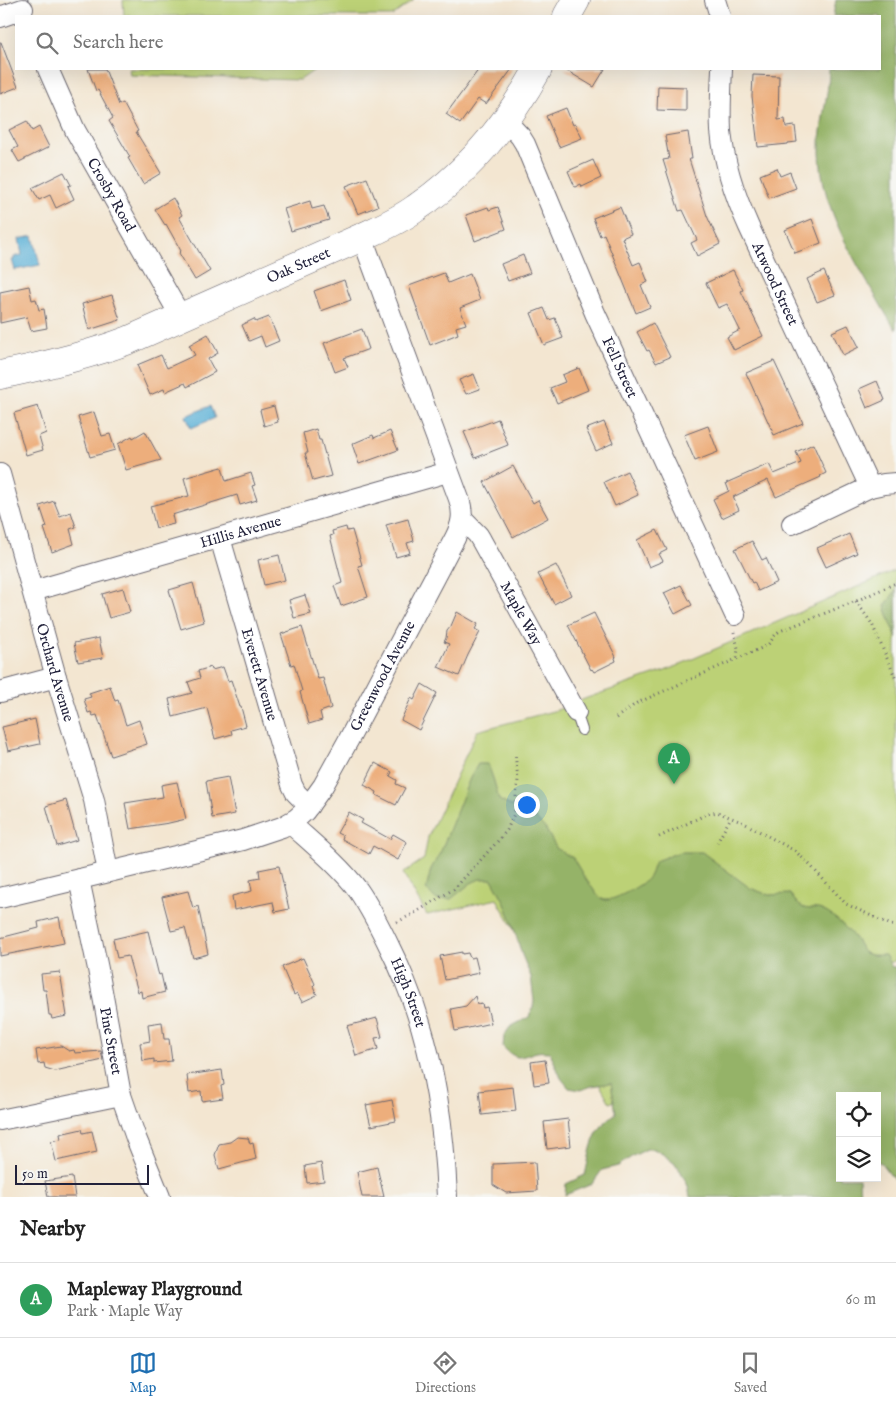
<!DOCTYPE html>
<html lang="en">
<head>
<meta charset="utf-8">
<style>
	body { margin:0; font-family:"IM FELL English",serif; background:#f6f6f6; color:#222 }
	.controls { position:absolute; right:15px; bottom:15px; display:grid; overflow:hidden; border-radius:0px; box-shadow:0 5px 20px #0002 }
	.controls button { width:45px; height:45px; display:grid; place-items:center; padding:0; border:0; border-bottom:1px solid #e0e0e0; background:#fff; color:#222; font:25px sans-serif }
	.scale { position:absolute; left:15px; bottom:12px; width:134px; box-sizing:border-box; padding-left:5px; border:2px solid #22223b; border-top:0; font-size:14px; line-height:18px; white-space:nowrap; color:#22223b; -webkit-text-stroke:4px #f6f6f2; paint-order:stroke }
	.you { position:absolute; left:526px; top:804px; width:18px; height:18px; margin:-12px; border:4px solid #fff; border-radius:50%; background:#1a73e8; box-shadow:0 0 0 8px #1a73e833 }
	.badge { display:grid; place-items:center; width:32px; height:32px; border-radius:50%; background:#1f6fb2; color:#fff; font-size:16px; font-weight:700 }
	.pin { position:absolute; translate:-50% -41px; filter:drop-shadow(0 1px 2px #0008) }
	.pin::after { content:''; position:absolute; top:26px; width:18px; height:15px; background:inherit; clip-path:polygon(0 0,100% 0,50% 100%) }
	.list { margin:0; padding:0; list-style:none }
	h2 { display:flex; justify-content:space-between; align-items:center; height:65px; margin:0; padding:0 20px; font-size:21px }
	h2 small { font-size:16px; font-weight:400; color:#767676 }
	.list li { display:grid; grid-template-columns:32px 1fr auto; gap:15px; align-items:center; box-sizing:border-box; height:75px; padding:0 20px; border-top:1px solid #e0e0e0 }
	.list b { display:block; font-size:19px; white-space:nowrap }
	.list p { margin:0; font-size:16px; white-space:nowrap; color:#767676 }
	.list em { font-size:16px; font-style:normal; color:#767676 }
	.icon { flex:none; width:28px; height:28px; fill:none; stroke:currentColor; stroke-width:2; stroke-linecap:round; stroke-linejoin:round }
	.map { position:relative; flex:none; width:896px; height:1197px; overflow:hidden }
	.search { position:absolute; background:#fff; box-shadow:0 5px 20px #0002; left:15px; right:15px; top:15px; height:55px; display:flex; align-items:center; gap:12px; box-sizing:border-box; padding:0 18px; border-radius:0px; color:#767676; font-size:19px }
	.sheet { height:140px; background:#fff }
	nav { display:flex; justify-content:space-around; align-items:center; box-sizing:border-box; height:70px; border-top:1px solid #e0e0e0; background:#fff; font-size:14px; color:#767676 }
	nav a { display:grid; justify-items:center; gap:2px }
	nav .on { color:#1f6fb2 }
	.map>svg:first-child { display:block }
	.green { fill:#bcd176; stroke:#6f7a58 }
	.forest { fill:#95b367; stroke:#5c6a51 }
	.water { fill:#5ab0d7; stroke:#3e6989 }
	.building { fill:#edae7c }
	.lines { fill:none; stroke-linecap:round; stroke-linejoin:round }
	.lane-casing { stroke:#6b6770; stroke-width:12 }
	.street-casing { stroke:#6b6770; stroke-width:22 }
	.secondary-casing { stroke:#6b6770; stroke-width:29 }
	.path { stroke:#6b6770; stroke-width:3; stroke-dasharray:1 4; stroke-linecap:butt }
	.lane { stroke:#fff; stroke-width:10 }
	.street { stroke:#fff; stroke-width:20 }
	.secondary { stroke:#fff; stroke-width:28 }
	.labels { text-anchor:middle; stroke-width:4; stroke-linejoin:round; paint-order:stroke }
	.street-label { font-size:15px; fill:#22223b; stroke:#f6f6f2 }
</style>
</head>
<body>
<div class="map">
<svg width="896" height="1197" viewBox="0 0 896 1197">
	<rect width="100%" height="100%" fill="#f6f6f2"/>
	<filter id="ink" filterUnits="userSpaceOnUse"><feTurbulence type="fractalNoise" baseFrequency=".02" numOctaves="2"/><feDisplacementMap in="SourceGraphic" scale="10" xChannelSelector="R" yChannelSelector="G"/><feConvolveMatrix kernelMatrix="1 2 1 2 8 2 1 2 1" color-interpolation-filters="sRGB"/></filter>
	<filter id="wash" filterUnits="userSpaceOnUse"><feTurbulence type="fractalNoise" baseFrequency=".0096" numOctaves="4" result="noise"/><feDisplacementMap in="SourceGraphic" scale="20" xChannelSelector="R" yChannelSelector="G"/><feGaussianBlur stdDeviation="1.12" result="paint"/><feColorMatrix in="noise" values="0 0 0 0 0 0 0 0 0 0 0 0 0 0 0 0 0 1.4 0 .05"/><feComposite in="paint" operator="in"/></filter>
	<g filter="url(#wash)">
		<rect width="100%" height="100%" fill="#f3e6d1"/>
		<g class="green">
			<polygon points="123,0 414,0 392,16 124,16"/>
			<polygon points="129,69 316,69 300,80 130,75"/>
			<polygon points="896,570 896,960 610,1103 497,899 427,915 403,873 424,859 428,837 477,731 557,710 587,698 665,671"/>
		</g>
		<g class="forest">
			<path d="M836 0H896V330C886 316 879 301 870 287 846 245 821 202 820 152 819 124 829 97 829 69H880V16H833Z"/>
			<polygon points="896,590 896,638 885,606"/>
			<path d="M478 764H488L494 781 499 800 509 805 528 811 545 828 557 849 573 858 583 875 598 896C601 898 603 900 605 900 614 901 642 885 647 879 652 874 652 867 655 861L680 852H702L750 888 769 895 790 894C794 899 798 906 804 908 811 910 816 907 824 911 836 917 848 929 856 940 859 944 861 950 865 953 871 956 879 955 885 955L892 967H896V1182L880 1162H877V1096H840V1178H859L860 1197H690L688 1186 681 1172 674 1162 664 1155 654 1149H647L633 1156 618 1166 602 1170 592 1184 565 1195 566 1184 585 1175C589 1160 590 1143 599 1130 603 1123 610 1118 616 1113L611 1083 592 1086 581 1090 569 1088 561 1078 550 1052C546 1052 541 1051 537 1052 520 1056 519 1063 503 1047L504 1036 510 1027 529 1017 533 1007 534 1001 531 977 522 955 511 919 503 899 492 879H480L471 883 451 899 437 900 426 890 431 869 441 851 470 778Z"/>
		</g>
		<g class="water">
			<polygon points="33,236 40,265 15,270 12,260 14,260 14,257 22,255 19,239"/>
			<polygon points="210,406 215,418 191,428 186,416"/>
		</g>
		<g id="blocks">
			<g class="building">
				<polygon points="0,42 1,42 18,87 0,94"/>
				<polygon points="88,69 105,69 119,105 123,103 138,131 136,132 161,173 143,184 128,158 130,157 109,121 113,118 98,90 96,91"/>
				<polygon points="479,69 512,69 486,104 478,99 460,124 446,114"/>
				<polygon points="564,69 605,69 594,87"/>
				<polygon points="753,75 779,76 778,120 785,119 786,127 795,126 797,142 788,143 788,144 758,147 752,96"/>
				<polygon points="658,86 686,87 686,111 657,110"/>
				<polygon points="566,108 573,125 575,124 582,138 559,147 546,116"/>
				<polygon points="27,121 32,131 39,127 49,147 19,162 12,150 18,147 9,130"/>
				<polygon points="688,132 692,159 689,159 707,216 720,244 697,256 691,243 697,240 683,210 679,211 663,160 669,159 665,136"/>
				<polygon points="593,160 601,178 582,187 581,184 575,187 568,171"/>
				<polygon points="777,168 780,176 790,172 796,188 769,198 760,175"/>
				<polygon points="64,172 71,185 68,186 74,199 56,208 50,195 39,200 32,188"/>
				<polygon points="367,178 378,206 358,214 346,186"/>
				<polygon points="173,198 182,215 179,217 210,271 195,280 179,253 181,251 166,224 165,225 155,209"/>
				<polygon points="310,201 312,209 324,206 329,220 291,231 284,209"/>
				<polygon points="488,207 489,210 498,207 506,229 475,241 466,215"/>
				<polygon points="620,207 631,234 622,238 633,265 640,262 648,282 641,285 650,307 636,313 604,234 600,236 593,218"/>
				<polygon points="812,219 821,243 795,253 785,230"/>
				<polygon points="523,255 530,273 508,281 501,264"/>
				<polygon points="733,270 743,290 741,291 763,336 734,350 727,337 740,330 727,304 718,308 706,283"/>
				<polygon points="824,271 835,295 817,302 807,279"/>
				<polygon points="444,273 448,283 470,274 480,300 460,308 466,324 456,327 458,334 430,345 409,286"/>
				<polygon points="344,280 351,300 321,311 314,291"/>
				<polygon points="29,286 32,300 36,299 39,310 44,309 47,328 31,331 27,317 0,323 0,292"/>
				<polygon points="112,295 120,320 89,330 82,304"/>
				<polygon points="544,308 549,320 555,318 563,338 544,345 531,313"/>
				<polygon points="269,317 279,341 265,347 261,336 249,341 242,325 254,319 256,322"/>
				<polygon points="653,323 670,357 656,363 649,350 647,351 637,332"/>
				<polygon points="848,325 859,347 843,355 832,332"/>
				<polygon points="362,329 369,349 344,358 348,367 335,372 324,343"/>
				<polygon points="208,334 218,353 208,359 215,372 187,387 185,383 165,392 164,389 150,395 137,365 161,355 167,368 195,355 189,345"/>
				<polygon points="774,361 803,423 774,435 746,373"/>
				<polygon points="579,368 588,390 557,403 550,388 565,382 562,375"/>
				<polygon points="474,374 480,389 466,394 459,380"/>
				<polygon points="877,381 885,400 867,408 859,389"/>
				<polygon points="38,406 46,433 39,436 43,450 26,455 14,413"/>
				<polygon points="274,406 278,422 264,426 260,410"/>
				<polygon points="94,412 102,436 110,434 115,450 90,457 78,417"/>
				<polygon points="498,419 508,445 475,458 464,432"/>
				<polygon points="604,422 613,443 596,451 586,429"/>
				<polygon points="708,426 718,452 695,461 684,435"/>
				<polygon points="316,429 319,440 321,440 331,476 313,481 305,453 308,453 303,433"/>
				<polygon points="145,431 161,460 126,470 118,444 132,436 133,438"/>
				<polygon points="390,431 398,450 359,464 352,444 373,435 374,438"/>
				<polygon points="813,444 826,473 820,476 821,477 776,497 768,480 733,497 739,510 722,518 713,499 729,491 726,483 769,464 774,474 801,463 796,452"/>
				<polygon points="513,466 533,503 538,500 548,518 513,537 484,482"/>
				<polygon points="222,467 226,481 251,473 255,485 252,486 257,500 240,505 237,495 172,515 174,524 156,528 150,506 189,496 184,478"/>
				<polygon points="627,471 638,495 615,506 604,482"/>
				<polygon points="54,501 60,516 71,512 76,527 70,529 74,544 52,552 44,528 47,527 40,506"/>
				<polygon points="408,519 414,541 407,543 410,553 396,557 386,525"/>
				<polygon points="346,527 347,531 352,530 362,565 358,566 368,597 341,606 334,586 342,583 330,536 333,535 332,531"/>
				<polygon points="657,530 667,550 659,554 663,561 649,567 637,540"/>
				<polygon points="849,534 857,553 826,567 817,548"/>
				<polygon points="752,541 762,560 766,558 777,582 758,591 754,582 752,583 735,549"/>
				<polygon points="279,555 285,580 264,585 258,560"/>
				<polygon points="556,565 571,595 554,604 538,574"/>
				<polygon points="193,583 204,622 181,629 169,590"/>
				<polygon points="681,585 692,605 675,614 664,593"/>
				<polygon points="123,588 130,612 109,618 102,594"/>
				<polygon points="305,595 311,614 294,618 289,600"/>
				<polygon points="457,612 478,624 475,629 480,632 468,655 459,676 438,667 449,644 444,642 446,638 447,631 451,626"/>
				<polygon points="594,613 616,657 615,658 616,661 594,672 592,669 591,670 568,625"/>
				<polygon points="302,627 318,679 323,678 331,708 320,712 322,720 309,724 300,692 302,691 294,664 291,665 281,634"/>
				<polygon points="99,638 103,658 78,662 74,643"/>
				<polygon points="211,667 212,670 223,667 228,681 231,680 240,707 241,707 246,726 231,730 232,734 215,739 207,708 173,717 169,699 192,693 188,682 200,678 198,671"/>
				<polygon points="422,684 437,693 419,730 401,720 411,698 414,700"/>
				<polygon points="110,686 115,701 118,700 126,725 139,720 147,744 111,756 97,715 93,716 91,712 88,713 84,699 91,697 89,693"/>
				<polygon points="35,719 40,744 8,751 2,727"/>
				<polygon points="375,763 392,772 390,776 397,780 396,784 405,788 396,805 376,795 377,792 364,785"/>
				<polygon points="228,777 235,814 212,818 206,781"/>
				<polygon points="177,782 186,819 169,823 130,829 125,803 163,797 161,785"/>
				<polygon points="66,800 77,840 57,846 46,806"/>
				<polygon points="349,812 363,820 361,823 390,839 393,834 407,842 398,860 373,846 369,854 342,839 343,836 337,833"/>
				<polygon points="279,866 289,909 275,912 273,902 234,910 232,896 252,891 250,880 260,878 259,870"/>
				<polygon points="188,891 193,908 198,906 208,954 193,958 185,928 171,931 162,897"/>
				<polygon points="59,917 64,943 0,956 0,938 39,928 38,922"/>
				<polygon points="148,931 158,972 159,975 161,974 165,992 142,998 141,991 138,992 128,956 117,958 113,939"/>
				<polygon points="462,952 462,954 468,953 470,958 475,957 479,973 445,980 440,956"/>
				<polygon points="303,958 315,984 313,986 317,995 302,1002 297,993 294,995 282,967"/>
				<polygon points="60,972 67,1016 52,1019 51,1015 49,1015 46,990 43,990 41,974"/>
				<polygon points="475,996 477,1004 482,1003 483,1008 487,1007 491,1023 455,1031 451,1009 466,1006"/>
				<polygon points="377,1018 382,1037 375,1038 378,1049 356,1056 347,1026"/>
				<polygon points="162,1022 164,1039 169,1039 172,1061 154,1063 154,1059 143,1061 140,1043 150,1041 148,1024"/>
				<polygon points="61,1046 69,1051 74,1050 75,1053 101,1051 103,1060 55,1071 45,1068 44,1063 38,1064 36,1050"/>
				<polygon points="545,1060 549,1083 534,1085 531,1062"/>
				<polygon points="222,1070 224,1085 221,1086 223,1098 202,1101 201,1091 189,1093 187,1075"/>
				<polygon points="513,1087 516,1111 482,1115 479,1091"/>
				<polygon points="392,1100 396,1121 371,1126 366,1105"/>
				<polygon points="568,1119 571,1146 547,1149 544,1122"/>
				<polygon points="82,1129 83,1133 92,1131 97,1152 56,1161 51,1141 61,1139 60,1134"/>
				<polygon points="237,1137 248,1138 250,1144 253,1143 256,1159 219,1169 215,1155 219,1144 230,1142"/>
				<polygon points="535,1162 537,1191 506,1193 493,1185 493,1164"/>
				<polygon points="321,1163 324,1181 307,1183 305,1166"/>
				<polygon points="377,1167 384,1197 362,1197 357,1172"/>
				<polygon points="72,1177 75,1197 48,1197 45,1181"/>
			</g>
		</g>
	</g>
	<g filter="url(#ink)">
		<use href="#blocks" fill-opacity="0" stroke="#6b6770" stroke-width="1"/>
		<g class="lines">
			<defs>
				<polyline id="lane" points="576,712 582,730"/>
				<g id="street">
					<polyline points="715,0 720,16"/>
					<polyline points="0,17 23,9"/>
					<path id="s1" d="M48 69 75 130 181 317"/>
					<path id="s2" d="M722 69C721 89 720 110 721 131 724 164 735 196 749 227L870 487"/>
					<path id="s3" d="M505 120 520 136 525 144 595 313 735 615"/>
					<path id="s4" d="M0 474 56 677 94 800 108 872"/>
					<path id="s5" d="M462 519 478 535 481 540 576 712"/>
					<polyline points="792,524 870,487 884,484 896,483"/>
					<path id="s6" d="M220 538 292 785 296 793 309 806"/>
					<path id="s7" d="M33 591 448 472"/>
					<polyline points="0,692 56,677"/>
					<path id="s8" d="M290 823C313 844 339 865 358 890 371 909 381 929 391 950 396 960 401 971 405 981 433 1048 444 1125 447 1197"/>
					<path id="s9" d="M79 879 98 969 121 1095 136 1138 160 1197"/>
					<path id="s10" d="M0 898 243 840 282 827 296 819 305 811 323 786 349 739 455 538C462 524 464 514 459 499L362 237"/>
					<polyline points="0,1120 121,1095"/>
				</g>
				<g id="secondary">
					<polyline points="567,16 576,0"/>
					<path id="s11" d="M0 375C44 366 87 356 129 340L362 237C381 228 400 220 416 208 468 173 508 123 538 69"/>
				</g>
			</defs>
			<use href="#lane" class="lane-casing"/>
			<use href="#street" class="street-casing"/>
			<use href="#secondary" class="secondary-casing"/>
			<g class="path">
				<polyline points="856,601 872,624 896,679"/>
				<polyline points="734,632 738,648 737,658"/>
				<path d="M616 718 637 703 766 646C772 642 773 635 780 631L856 601 896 583"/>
				<polyline points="659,837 707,814 717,812 744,823 795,851 808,863 846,904 891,925 896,926"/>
				<polyline points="717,843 731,817"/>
				<polyline points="397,922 413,914 454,889 497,842 507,830 514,814 518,780 515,753"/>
			</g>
			<use href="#lane" class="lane"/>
			<use href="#street" class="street"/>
			<use href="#secondary" class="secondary"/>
		</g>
	</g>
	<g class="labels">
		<g class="street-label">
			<text dy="5" stroke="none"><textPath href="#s1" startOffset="141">Crosby Road</textPath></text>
			<text dy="5" stroke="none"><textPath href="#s11" startOffset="319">Oak Street</textPath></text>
			<text dy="5" stroke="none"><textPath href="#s2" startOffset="225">Atwood Street</textPath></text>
			<text dy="5" stroke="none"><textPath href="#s3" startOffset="274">Fell Street</textPath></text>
			<text dy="5" stroke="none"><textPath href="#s7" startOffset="216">Hillis Avenue</textPath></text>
			<text dy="5" stroke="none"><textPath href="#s5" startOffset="112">Maple Way</textPath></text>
			<text dy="5" stroke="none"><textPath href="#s4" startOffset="206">Orchard Avenue</textPath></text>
			<text dy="5" stroke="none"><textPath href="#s6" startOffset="142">Everett Avenue</textPath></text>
			<text dy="5" stroke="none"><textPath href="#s10" startOffset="475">Greenwood Avenue</textPath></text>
			<text dy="5" stroke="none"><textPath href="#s8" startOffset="210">High Street</textPath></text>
			<text dy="5" stroke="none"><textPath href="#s9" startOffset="165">Pine Street</textPath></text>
		</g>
	</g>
</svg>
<div class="controls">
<button><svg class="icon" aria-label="locate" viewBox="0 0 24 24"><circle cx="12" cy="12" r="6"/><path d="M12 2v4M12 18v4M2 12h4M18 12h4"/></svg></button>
<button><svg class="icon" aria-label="layers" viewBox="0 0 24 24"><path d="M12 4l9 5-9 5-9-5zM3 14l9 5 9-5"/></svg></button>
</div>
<div class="scale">50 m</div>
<div class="you"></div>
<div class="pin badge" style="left:674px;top:784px;background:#2e9e5b">A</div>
<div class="search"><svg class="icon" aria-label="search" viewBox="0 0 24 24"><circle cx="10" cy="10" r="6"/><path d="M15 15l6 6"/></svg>Search here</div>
</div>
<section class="sheet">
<h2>Nearby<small></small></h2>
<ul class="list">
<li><span class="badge" style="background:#2e9e5b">A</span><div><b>Mapleway Playground</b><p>Park · Maple Way</p></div><em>60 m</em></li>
</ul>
</section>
<nav>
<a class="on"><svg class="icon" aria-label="map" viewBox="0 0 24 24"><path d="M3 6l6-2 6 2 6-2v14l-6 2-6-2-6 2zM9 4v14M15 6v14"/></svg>Map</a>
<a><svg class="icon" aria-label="directions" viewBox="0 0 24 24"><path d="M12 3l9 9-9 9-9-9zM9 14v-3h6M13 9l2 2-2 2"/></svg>Directions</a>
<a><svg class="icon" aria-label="saved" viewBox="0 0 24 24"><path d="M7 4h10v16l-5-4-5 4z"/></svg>Saved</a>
</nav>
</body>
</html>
